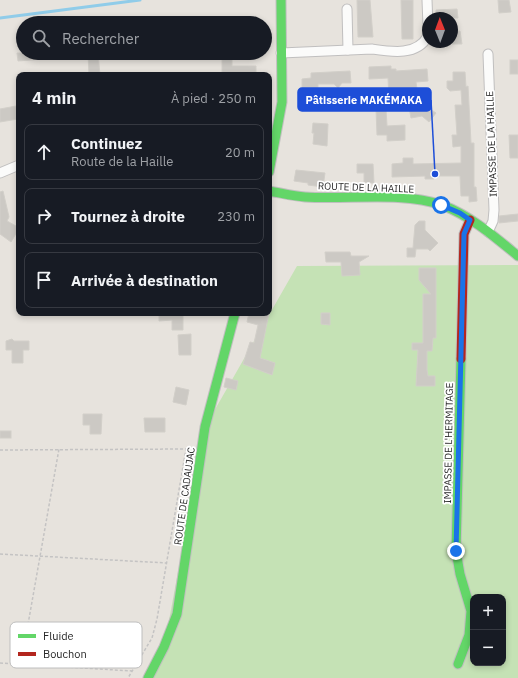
<!DOCTYPE html>
<html lang="fr">
<head>
<meta charset="utf-8">
<style>
	body { margin:0; font-family:"IBM Plex Sans",sans-serif; background:#20242c; color:#f1f3f6 }
	.controls { position:absolute; right:12px; bottom:12px; display:grid; overflow:hidden; border-radius:8px; box-shadow:0 2px 6px #0003 }
	.controls button { width:36px; height:36px; display:grid; place-items:center; padding:0; border:0; border-bottom:1px solid #363941; background:#171b24; color:#f1f3f6; font:20px sans-serif }
	.compass { position:absolute; left:422px; top:12px; width:36px; height:36px; border-radius:50%; background:#171b24; box-shadow:0 2px 6px #0003; rotate:359deg }
	.stop { position:absolute; width:12px; height:12px; margin:-9px; border:3px solid #1a73e8; border-radius:50%; background:#fff }
	.stop.end { background:#1a73e8; border-color:#fff; box-shadow:0 1px 4px #0008 }
	.list { margin:0; padding:0; list-style:none }
	h2 { display:flex; justify-content:space-between; align-items:center; height:52px; margin:0; padding:0 16px; font-size:17px }
	h2 small { font-size:13px; font-weight:400; color:#9ea1a6 }
	.list li { display:grid; grid-template-columns:26px 1fr auto; gap:12px; align-items:center; box-sizing:border-box; height:56px; margin:0 8px 8px; padding:0 8px; border:1px solid #363941; border-radius:8px }
	.list b { display:block; font-size:15px; white-space:nowrap }
	.list p { margin:0; font-size:13px; white-space:nowrap; color:#9ea1a6 }
	.list em { font-size:13px; font-style:normal; color:#9ea1a6 }
	.icon { flex:none; width:22px; height:22px; fill:none; stroke:currentColor; stroke-width:2; stroke-linecap:round; stroke-linejoin:round }
	.map { position:relative; flex:none; width:518px; height:678px; overflow:hidden }
	.search { position:absolute; background:#171b24; box-shadow:0 2px 6px #0003; left:16px; top:16px; width:256px; height:44px; display:flex; align-items:center; gap:10px; box-sizing:border-box; padding:0 14px; border-radius:22px; color:#9ea1a6; font-size:15px }
	.panel { position:absolute; background:#171b24; box-shadow:0 2px 6px #0003; left:16px; top:72px; width:256px; height:244px; border-radius:8px }
	.map>svg:first-child { display:block }
	.grass { fill:#c5e2b5; fill-rule:evenodd }
	.lines { fill:none; stroke-linecap:round; stroke-linejoin:round }
	.stream { stroke:#90cce9; stroke-width:3 }
	.building { fill:#ccc9c4; stroke:#d2cfc9 }
	.street-casing { stroke:#c0bfbf; stroke-width:11 }
	.fast-casing { stroke:#c0bfbf; stroke-width:11 }
	.jam-casing { stroke:#c0bfbf; stroke-width:11 }
	.path { stroke:#c4c3c3; stroke-width:1.5; stroke-dasharray:3 2; stroke-linecap:butt }
	.street { stroke:#fbfbfa; stroke-width:9 }
	.fast { stroke:#63d668; stroke-width:9 }
	.jam { stroke:#b3261e; stroke-width:9 }
	.route { stroke:#1a73e8; stroke-width:5 }
	.labels { text-anchor:middle; stroke-width:3.5; stroke-linejoin:round; paint-order:stroke }
	.street-label { font-size:10px; fill:#282828; stroke:#fff }
	.key { fill:#fff; stroke:#bebebe; stroke-width:1 }
	.key-label { font-size:11px; fill:#282828 }
	.leader { fill:none; stroke:#1d4ed8; stroke-width:1.5 }
	.callout-dot { fill:#1d4ed8; stroke:#fff; stroke-width:1.5 }
	.callout { fill:#1d4ed8; stroke:#1d4ed8; stroke-width:1.5 }
	.callout-label { font-size:11px; text-anchor:middle; font-weight:bold; fill:#fff }
</style>
</head>
<body>
<div class="map">
<svg width="518" height="678" viewBox="0 0 518 678">
	<rect width="100%" height="100%" fill="#e7e3dd"/>
	<path class="grass" d="M518 265V678H148L164 647 205 427 297 266ZM473 597H503V663H473Z"/>
	<g class="lines">
		<polyline class="stream" points="0,18 140,0"/>
	</g>
	<g class="building">
		<polygon points="357,0 370,0 373,37 358,37"/>
		<polygon points="401,0 413,0 413,39 402,39"/>
		<polygon points="498,0 509,0 511,12 499,13"/>
		<polygon points="457,9 458,18 436,18 436,10"/>
		<polygon points="452,31 460,31 462,44 452,44"/>
		<polygon points="17,53 54,53 54,58 18,61"/>
		<polygon points="88,53 98,53 100,75 89,75"/>
		<polygon points="222,53 232,53 232,66 256,66 256,75 222,75"/>
		<rect x="510" y="60" width="8" height="14"/>
		<polygon points="391,66 391,69 396,69 396,71 427,69 428,81 416,82 417,89 406,89 408,108 386,109 387,126 405,125 405,140 387,141 387,135 377,135 376,109 370,110 370,102 375,102 375,97 389,97 388,78 369,79 369,67"/>
		<polygon points="350,71 351,83 342,83 338,88 334,84 318,84 318,94 302,95 302,79 311,78 311,73"/>
		<polygon points="453,72 465,72 466,87 468,86 471,143 474,143 474,187 476,187 477,201 469,202 469,196 461,196 460,176 434,176 434,179 425,179 425,176 392,177 392,164 403,163 403,158 413,158 413,164 461,163 461,146 453,147 452,135 457,135 455,105 462,105 461,90 450,91 447,88 447,81 453,81"/>
		<polygon points="424,105 436,113 429,122 422,116 411,118 409,107"/>
		<polygon points="16,106 18,119 0,122 0,109"/>
		<polygon points="313,123 328,124 327,146 313,144 314,133 312,133"/>
		<polygon points="509,135 518,135 518,158 510,158"/>
		<polygon points="357,164 373,164 374,183 364,183 364,173 357,173"/>
		<polygon points="296,170 325,173 323,187 308,185 308,183 294,181"/>
		<polygon points="3,191 9,217 7,221 16,226 17,232 11,242 0,234 0,192"/>
		<polygon points="518,214 518,221 499,223 499,216"/>
		<polygon points="419,221 425,221 425,230 438,243 430,251 428,249 416,249 415,257 407,257 407,248 413,248 415,225"/>
		<polygon points="325,252 350,252 351,256 369,256 359,262 360,275 342,276 341,262 326,262"/>
		<polygon points="419,268 436,268 436,338 433,338 432,351 427,351 427,370 428,376 435,376 435,386 416,386 418,350 412,350 412,343 423,343 423,294 431,294 419,280"/>
		<polygon points="159,313 183,313 183,330 172,330 172,320 159,321"/>
		<polygon points="249,313 269,313 260,358 275,363 272,375 243,364 250,342 254,343 258,325 247,322"/>
		<polygon points="321,313 330,313 330,325 321,324"/>
		<polygon points="191,334 191,355 179,355 178,335"/>
		<polygon points="12,339 14,341 29,341 29,350 23,350 23,363 12,363 12,350 6,350 6,341"/>
		<polygon points="226,378 238,381 236,390 224,387"/>
		<polygon points="176,387 189,390 186,405 173,402"/>
		<polygon points="83,414 102,414 101,434 90,434 90,425 83,425"/>
		<polygon points="144,418 165,418 165,432 145,432"/>
		<rect x="0" y="431" width="11" height="7"/>
	</g>
	<g class="lines">
		<defs>
			<g id="street">
				<polyline points="427,0 428,26"/>
				<polyline points="347,9 348,50"/>
				<path d="M281 53 372 49C392 52 417 56 428 36"/>
				<polyline points="0,173 19,165"/>
				<polyline points="488,232 493,221 494,210 488,54"/>
			</g>
			<g id="fast">
				<polyline points="269,172 282,102 281,0"/>
				<path d="M269 191C281 193 293 196 305 197 348 200 401 191 442 205 471 216 495 237 518 256"/>
				<polyline points="458,664 469,635 471,611 460,574 456,551 461,359"/>
				<polyline points="148,678 164,647 177,614 205,427 235,313"/>
			</g>
			<polyline id="jam" points="461,359 464,234 470,220"/>
		</defs>
		<use href="#street" class="street-casing"/>
		<use href="#fast" class="fast-casing"/>
		<use href="#jam" class="jam-casing"/>
		<g class="path">
			<polyline points="0,450 186,449 157,619 152,638 128,678"/>
			<polyline points="0,554 167,563"/>
			<polyline points="0,663 132,671"/>
			<polyline points="21,664 59,449"/>
		</g>
		<use href="#street" class="street"/>
		<use href="#fast" class="fast"/>
		<use href="#jam" class="jam"/>
	</g>
	<g class="lines">
		<polyline class="route" points="441,205 460,213 470,220 464,234 456,551"/>
	</g>
	<g class="labels">
		<g class="street-label">
			<text transform="translate(491 144) rotate(-92)" y="4">IMPASSE DE LA HAILLE</text>
			<text transform="translate(366 187) rotate(2)" y="4">ROUTE DE LA HAILLE</text>
			<text transform="translate(448 443) rotate(-89)" y="4">IMPASSE DE L'HERMITAGE</text>
			<text transform="translate(184 496) rotate(-82)" y="4">ROUTE DE CADAUJAC</text>
		</g>
	</g>
	<rect x="10" y="622" width="132" height="46" rx="6" class="key"/>
	<rect x="18" y="634" width="18" height="4" fill="#63d668"/>
	<rect x="18" y="652" width="18" height="4" fill="#b3261e"/>
	<g class="key-label">
		<text x="43" y="640">Fluide</text>
		<text x="43" y="658">Bouchon</text>
	</g>
	<path class="leader" d="M435 174L431 100"/>
	<circle class="callout-dot" cx="435" cy="174" r="4"/>
	<rect class="callout" x="298" y="88" width="133" height="23" rx="4"/>
	<g class="callout-label">
		<text x="364" y="104">Pâtisserie MAKÉMAKA</text>
	</g>
</svg>
<div class="controls">
<button>+</button>
<button>−</button>
</div>
<svg class="compass" viewBox="-18 -18 36 36"><path d="M0-13l5 13h-10z" fill="#e53935"/><path d="M0 13l5-13h-10z" fill="#9ea1a6"/></svg>
<div class="stop" style="left:441px;top:205px"></div>
<div class="stop end" style="left:456px;top:551px"></div>
<div class="search"><svg class="icon" aria-label="search" viewBox="0 0 24 24"><circle cx="10" cy="10" r="6"/><path d="M15 15l6 6"/></svg>Rechercher</div>
<section class="panel">
<h2>4 min<small>À pied · 250 m</small></h2>
<ul class="list">
<li><svg class="icon" aria-label="ahead" viewBox="0 0 24 24"><path d="M12 20V5M6 11l6-6 6 6"/></svg><div><b>Continuez</b><p>Route de la Haille</p></div><em>20 m</em></li>
<li><svg class="icon" aria-label="right" viewBox="0 0 24 24"><path d="M7 20v-9h11M14 6l5 5-5 5"/></svg><div><b>Tournez à droite</b></div><em>230 m</em></li>
<li><svg class="icon" aria-label="arrive" viewBox="0 0 24 24"><path d="M6 21V4h12l-3 4 3 4H6"/></svg><div><b>Arrivée à destination</b></div></li>
</ul>
</section>
</div>
</body>
</html>
